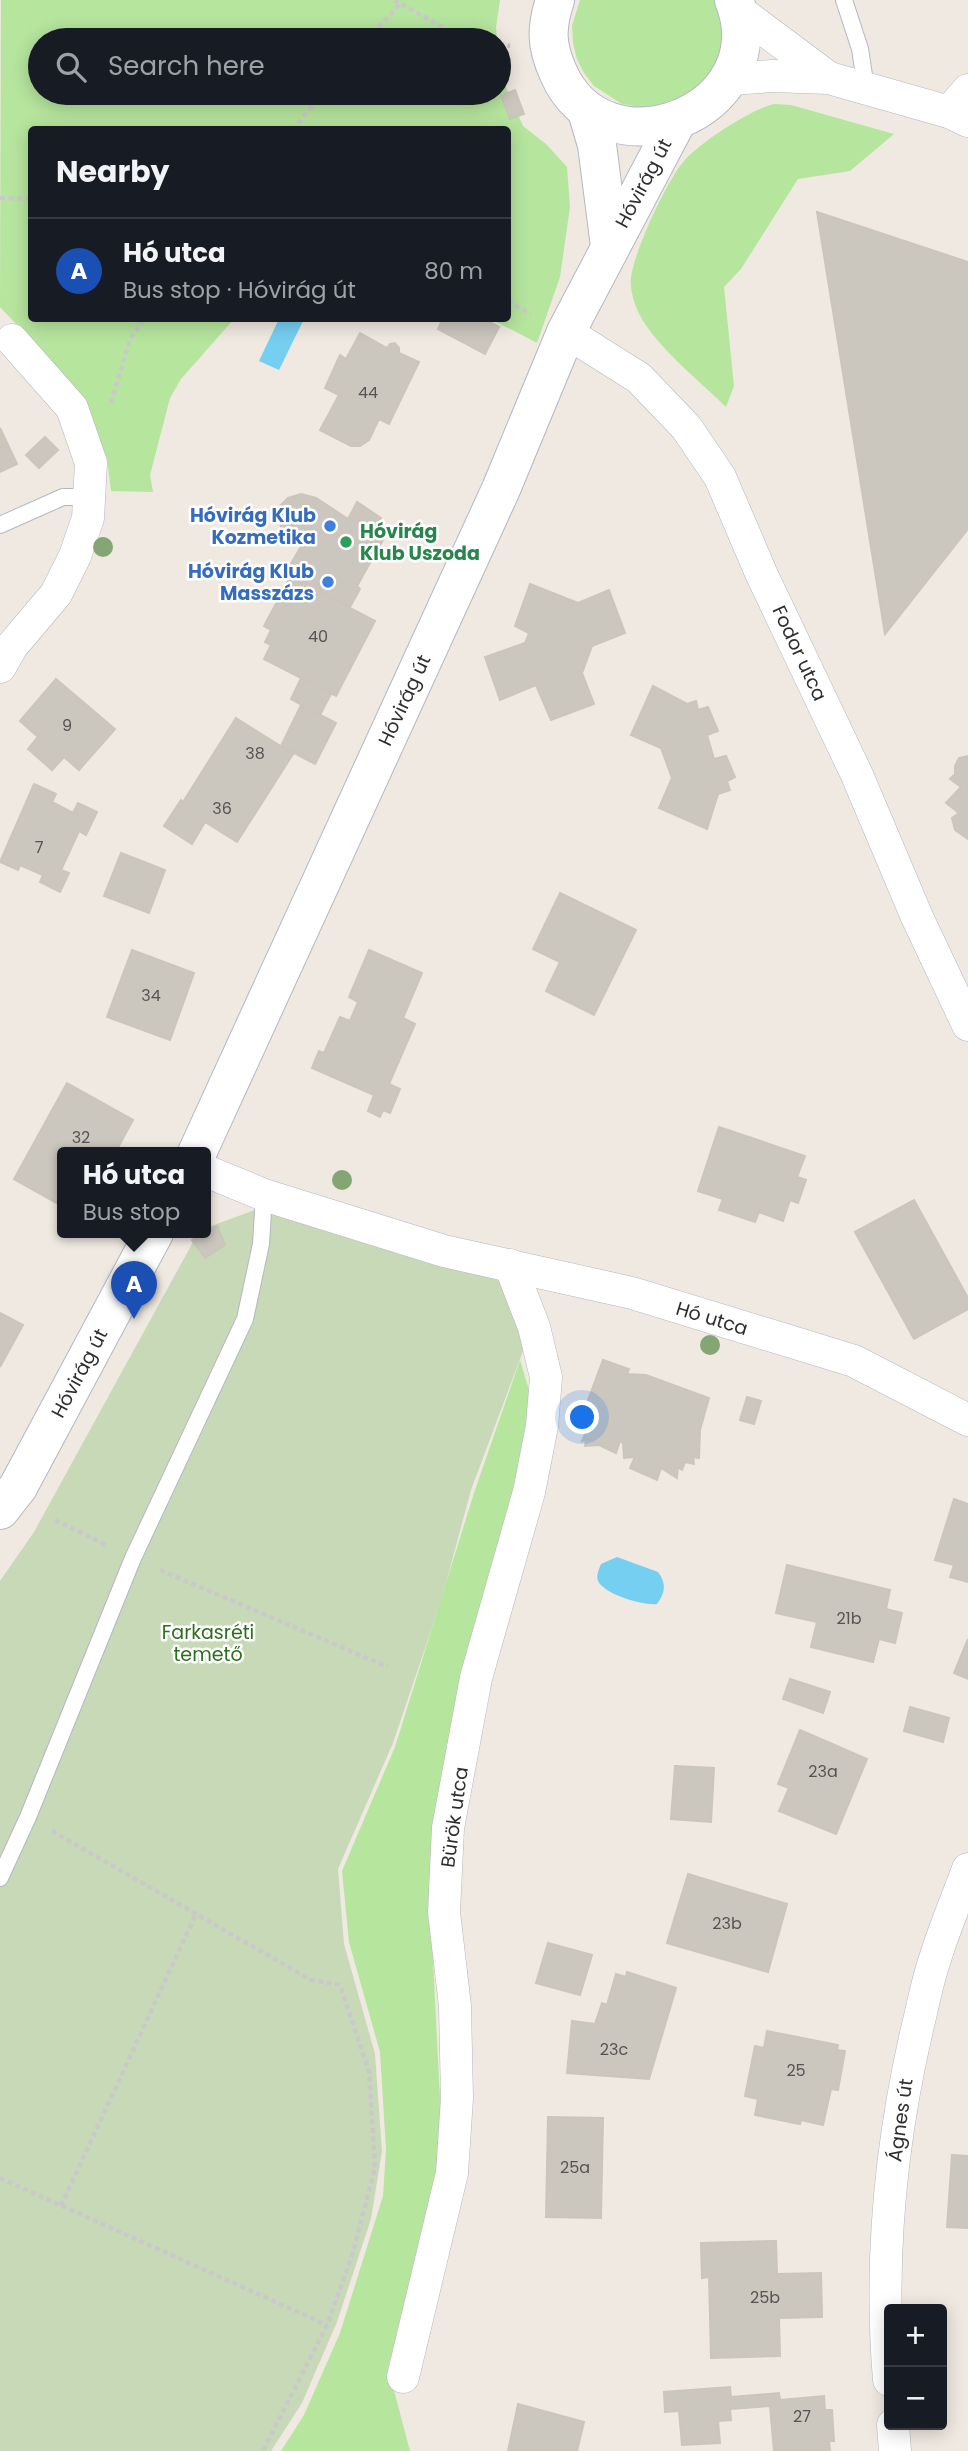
<!DOCTYPE html>
<html lang="en">
<head>
<meta charset="utf-8">
<style>
	body { margin:0; font-family:Poppins,sans-serif; background:#20242c; color:#f1f3f6 }
	.controls { position:absolute; right:21px; bottom:21px; display:grid; overflow:hidden; border-radius:7px; box-shadow:0 4px 18px #0003 }
	.controls button { width:63px; height:63px; display:grid; place-items:center; padding:0; border:0; border-bottom:2px solid #363941; background:#171b24; color:#f1f3f6; font:35px sans-serif }
	.you { position:absolute; left:583px; top:1418px; width:24px; height:24px; margin:-18px; border:5px solid #fff; border-radius:50%; background:#1a73e8; box-shadow:0 0 0 10px #1a73e833 }
	.badge { display:grid; place-items:center; width:46px; height:46px; border-radius:50%; background:#1a73e8; color:#fff; font-size:23px; font-weight:700 }
	.pin { position:absolute; translate:-50% -58px; filter:drop-shadow(0 2px 4px #0008) }
	.pin::after { content:''; position:absolute; top:37px; width:24px; height:21px; background:inherit; clip-path:polygon(0 0,100% 0,50% 100%) }
	.popup { position:absolute; left:57px; top:1147px; width:154px; height:91px; box-sizing:border-box; display:grid; place-content:center; border-radius:7px; background:#171b24; filter:drop-shadow(0 2px 5px #0005); font-size:23px; white-space:nowrap; color:#9ea1a6 }
	.popup b { font-size:26px; color:#f1f3f6 }
	.popup::after { content:''; position:absolute; left:50%; top:100%; margin-left:-14px; border:14px solid transparent; border-top-color:#171b24 }
	.list { margin:0; padding:0; list-style:none }
	h2 { display:flex; justify-content:space-between; align-items:center; height:91px; margin:0; padding:0 28px; font-size:30px }
	h2 small { font-size:23px; font-weight:400; color:#9ea1a6 }
	.list li { display:grid; grid-template-columns:46px 1fr auto; gap:21px; align-items:center; box-sizing:border-box; height:105px; padding:0 28px; border-top:2px solid #363941 }
	.list b { display:block; font-size:26px; white-space:nowrap }
	.list p { margin:0; font-size:23px; white-space:nowrap; color:#9ea1a6 }
	.list em { font-size:23px; font-style:normal; color:#9ea1a6 }
	.icon { flex:none; width:38px; height:38px; fill:none; stroke:currentColor; stroke-width:2; stroke-linecap:round; stroke-linejoin:round }
	.map { position:relative; flex:none; width:968px; height:2451px; overflow:hidden }
	.search { position:absolute; background:#171b24; box-shadow:0 4px 18px #0003; left:28px; top:28px; width:483px; height:77px; display:flex; align-items:center; gap:18px; box-sizing:border-box; padding:0 24px; border-radius:38px; color:#9ea1a6; font-size:26px }
	.panel { position:absolute; background:#171b24; box-shadow:0 4px 18px #0003; left:28px; top:126px; width:483px; height:196px; border-radius:7px }
	.map>svg:first-child { display:block }
	.green { fill:#b6e59e }
	.cemetery { fill:#c8d9b8 }
	.water { fill:#75cff0 }
	.building { fill:#cbc7bf; stroke:#cbc5ba; stroke-width:2 }
	.lines { fill:none; stroke-linecap:round; stroke-linejoin:round }
	.lane-casing { stroke:#b4b7c1; stroke-width:18 }
	.street-casing { stroke:#b4b7c1; stroke-width:33 }
	.secondary-casing { stroke:#b4b7c1; stroke-width:40 }
	.path { stroke:#c9c9c9; stroke-width:4.5; stroke-dasharray:5 3.5; stroke-linecap:butt }
	.lane { stroke:#fff; stroke-width:16 }
	.street { stroke:#fff; stroke-width:32 }
	.secondary { stroke:#fff; stroke-width:38 }
	.tree { fill:#84a574 }
	.shop-dot { fill:#3f7fe0; stroke:#fff; stroke-width:2.5 }
	.leisure-dot { fill:#2e9e5b; stroke:#fff; stroke-width:2.5 }
	.labels { text-anchor:middle; stroke-width:5; stroke-linejoin:round; paint-order:stroke }
	.number-label { font-size:16px; fill:#555452 }
	.street-label { font-size:19px; fill:#2e2e2e; stroke:#fff }
	.shop-label { font-size:19px; font-weight:bold; fill:#366cbe; stroke:#fff; text-anchor:end }
	.leisure-label { font-size:19px; font-weight:bold; fill:#27864d; stroke:#fff; text-anchor:start }
	.park-label { font-size:19px; fill:#2c6e1b; stroke:#fff }
</style>
</head>
<body>
<div class="map">
<svg width="968" height="2451" viewBox="0 0 968 2451">
	<rect width="100%" height="100%" fill="#efe9e1"/>
	<g class="green">
		<polygon points="1,0 500,0 496,27 497,40 40,40 40,93 499,93 499,56 504,83 523,126 546,144 567,167 570,207 560,277 537,343 491,319 508,318 508,130 32,130 32,318 234,319 181,379 170,398 150,475 153,492 111,491 107,458 86,414 57,367 0,307"/>
		<polygon points="580,0 717,0 724,48 699,90 654,109 622,104 594,86 584,73 577,59 573,43 572,26"/>
		<path d="M774 104 791 105 894 134 850 171 798 179 741 269 724 287 734 386 726 407C699 380 646 339 635 304 632 296 630 285 631 277 635 250 666 182 684 161 701 142 750 110 774 104Z"/>
		<polygon points="520,1360 534,1407 440,1829 433,1961 443,2158 388,2368 410,2451 281,2451 304,2415 340,2333 383,2196 386,2149 380,2052 349,1942 342,1871 395,1747 474,1493"/>
	</g>
	<polygon class="cemetery" points="276,1202 512,1271 529,1335 471,1490 442,1598 393,1743 338,1869 344,1944 375,2054 382,2151 371,2219 337,2322 302,2403 271,2451 0,2451 0,1581 34,1532 198,1233 206,1233 206,1228"/>
	<g class="water">
		<polygon points="279,319 304,319 279,370 259,361"/>
		<path d="M617 1557 658 1572C667 1584 665 1593 657 1604 643 1606 604 1594 598 1581 596 1575 599 1569 601 1564Z"/>
	</g>
	<g class="building">
		<polygon points="515,90 524,114 510,119 501,96"/>
		<polygon points="817,212 968,262 968,529 885,634"/>
		<polygon points="443,318 482,318 499,327 485,354 438,329"/>
		<polygon points="360,333 387,348 390,344 395,343 399,348 399,353 419,362 389,424 379,419 369,440 360,446 351,446 320,430 339,395 325,388 340,355 346,359"/>
		<polygon points="0,428 17,464 0,472"/>
		<polygon points="45,437 58,450 39,468 26,455"/>
		<polygon points="301,494 316,498 348,519 357,502 381,518 375,531 384,538 357,586 360,589 350,607 285,574 303,543 286,534 281,527 279,515 280,506 288,498"/>
		<polygon points="290,577 375,621 336,696 264,659 271,645 265,642 271,630 264,626"/>
		<polygon points="530,584 578,603 609,590 625,633 592,646 582,673 594,704 551,720 536,685 500,700 485,657 525,643 529,633 515,626"/>
		<polygon points="301,678 331,694 320,715 291,699"/>
		<polygon points="56,679 115,729 79,770 64,757 52,770 28,749 38,737 20,721"/>
		<polygon points="653,686 687,704 696,701 698,710 708,707 718,731 707,735 714,759 726,756 735,777 727,781 730,790 718,794 707,829 659,808 672,778 661,748 631,735"/>
		<polygon points="301,705 336,723 315,764 281,746"/>
		<polygon points="236,718 293,754 237,842 205,822 192,844 164,826 181,800 183,802"/>
		<polygon points="968,756 968,839 955,830 952,818 959,813 946,803 961,787 950,779 955,774 955,766 959,758"/>
		<polygon points="34,784 56,794 52,802 73,813 78,803 97,812 86,835 79,831 61,870 69,873 60,892 40,882 43,875 20,865 18,870 0,862"/>
		<polygon points="121,853 165,870 149,913 104,896"/>
		<polygon points="560,893 636,930 594,1015 546,991 560,962 533,949"/>
		<polygon points="132,950 194,973 170,1040 107,1017"/>
		<polygon points="369,950 422,973 403,1018 415,1024 389,1084 400,1089 390,1113 383,1110 380,1117 368,1111 374,1095 312,1068 319,1051 324,1053 340,1017 350,1021 358,1002 349,997"/>
		<polygon points="67,1083 133,1120 115,1153 62,1153 62,1206 14,1179"/>
		<polygon points="719,1127 805,1156 797,1177 806,1180 798,1203 790,1200 783,1221 759,1212 755,1222 719,1210 723,1199 698,1191"/>
		<polygon points="914,1200 968,1298 968,1309 914,1339 855,1232"/>
		<polygon points="217,1226 225,1245 205,1258 192,1240"/>
		<polygon points="0,1313 23,1325 0,1367"/>
		<polygon points="603,1360 629,1369 627,1374 646,1375 709,1398 700,1430 699,1458 693,1457 694,1464 685,1462 682,1470 678,1467 677,1478 661,1468 657,1480 630,1468 635,1457 624,1458 623,1443 620,1441 616,1453 599,1445 585,1446 586,1440 582,1441 587,1430 578,1427"/>
		<polygon points="747,1397 761,1401 754,1424 740,1420"/>
		<polygon points="954,1499 968,1504 968,1582 950,1577 954,1565 935,1560"/>
		<polygon points="787,1565 890,1590 886,1609 902,1613 895,1643 879,1639 873,1662 811,1647 817,1622 776,1613"/>
		<polygon points="968,1639 968,1679 954,1673"/>
		<polygon points="790,1679 830,1692 823,1713 783,1699"/>
		<polygon points="910,1707 949,1718 943,1742 904,1731"/>
		<polygon points="800,1730 867,1759 836,1834 779,1811 789,1788 778,1784"/>
		<polygon points="675,1766 714,1768 711,1822 671,1819"/>
		<polygon points="688,1874 787,1904 768,1972 667,1943"/>
		<polygon points="548,1943 592,1955 580,1995 536,1983"/>
		<polygon points="627,1972 676,1988 649,2079 567,2073 572,2021 595,2024 602,2003 607,2005 616,1974 626,1977"/>
		<polygon points="767,2031 838,2045 837,2050 845,2051 838,2090 831,2089 823,2125 801,2120 800,2124 755,2115 758,2099 745,2096 755,2046 764,2048"/>
		<polygon points="548,2117 603,2118 601,2218 546,2217"/>
		<polygon points="952,2155 968,2156 968,2228 947,2227"/>
		<polygon points="776,2241 777,2274 821,2273 822,2317 779,2318 780,2356 711,2358 709,2277 702,2278 701,2243"/>
		<polygon points="730,2387 731,2397 779,2393 780,2400 824,2396 825,2410 832,2410 834,2441 829,2441 830,2451 774,2451 770,2406 730,2409 731,2420 718,2421 720,2443 682,2445 679,2411 665,2412 664,2392"/>
		<polygon points="518,2404 584,2422 577,2451 508,2451"/>
	</g>
	<g class="lines">
		<defs>
			<g id="lane">
				<polyline points="844,0 860,49 866,88"/>
				<polyline points="0,525 63,497 89,497"/>
				<polyline points="0,1878 28,1817 133,1558 245,1319 261,1244 264,1195"/>
			</g>
			<g id="street">
				<polyline points="738,10 829,78"/>
				<polyline points="731,79 772,76 829,78 949,112 968,121"/>
				<polyline points="949,112 968,90"/>
				<polyline points="566,332 639,378 686,427 720,477 761,573 857,775 917,917 968,1025"/>
				<polyline points="0,667 12,646 56,594 75,556 88,518 91,463 72,408 12,340"/>
				<polyline points="206,1171 264,1195 444,1251 632,1293 854,1361 968,1420"/>
				<polyline points="403,2377 452,2173 457,2098 455,2006 444,1912 448,1828 476,1678 529,1492 542,1426 546,1377 534,1327 510,1265"/>
				<path d="M889 2380C879 2260 891 2138 919 2021 924 2000 928 1979 935 1959 944 1929 957 1899 968 1869"/>
				<polyline points="893,2425 895,2451"/>
			</g>
			<g id="secondary">
				<path d="M555 0C546 28 546 45 558 72 604 180 778 112 734 0"/>
				<polyline points="587,111 597,145 610,246"/>
				<polyline points="197,1153 501,489 566,332 677,121"/>
				<polyline points="0,1510 18,1487 154,1233"/>
			</g>
		</defs>
		<use href="#lane" class="lane-casing"/>
		<use href="#street" class="street-casing"/>
		<use href="#secondary" class="secondary-casing"/>
		<g class="path">
			<polyline points="394,0 464,39 470,40"/>
			<polyline points="367,40 401,3"/>
			<polyline points="499,44 510,46"/>
			<polyline points="293,130 322,93"/>
			<polyline points="0,198 32,199"/>
			<polyline points="508,301 531,314"/>
			<polyline points="111,403 130,339 145,318"/>
			<polyline points="55,1520 108,1546"/>
			<polyline points="160,1570 388,1667"/>
			<polyline points="52,1831 311,1980 340,1985 369,2071 375,2168 352,2256 327,2325 263,2451"/>
			<polyline points="0,2178 327,2325"/>
			<polyline points="61,2206 196,1914"/>
		</g>
		<use href="#lane" class="lane"/>
		<use href="#street" class="street"/>
		<use href="#secondary" class="secondary"/>
	</g>
	<g class="tree">
		<circle cx="103" cy="547" r="10"/>
		<circle cx="342" cy="1180" r="10"/>
		<circle cx="710" cy="1345" r="10"/>
	</g>
	<g class="shop-dot">
		<circle cx="330" cy="526" r="7"/>
		<circle cx="328" cy="582" r="7"/>
	</g>
	<circle class="leisure-dot" cx="346" cy="542" r="7"/>
	<g class="labels">
		<g class="number-label">
			<text x="368" y="398">44</text>
			<text x="318" y="642">40</text>
			<text x="67" y="731">9</text>
			<text x="255" y="759">38</text>
			<text x="222" y="814">36</text>
			<text x="39" y="853">7</text>
			<text x="151" y="1001">34</text>
			<text x="81" y="1143">32</text>
			<text x="849" y="1624">21b</text>
			<text x="823" y="1777">23a</text>
			<text x="727" y="1929">23b</text>
			<text x="614" y="2055">23c</text>
			<text x="796" y="2076">25</text>
			<text x="575" y="2173">25a</text>
			<text x="765" y="2303">25b</text>
			<text x="802" y="2422">27</text>
		</g>
		<g class="street-label">
			<text transform="translate(643 183) rotate(-62)" y="7">Hóvirág út</text>
			<text transform="translate(800 653) rotate(65)" y="7">Fodor utca</text>
			<text transform="translate(404 700) rotate(-65)" y="7">Hóvirág út</text>
			<text transform="translate(712 1318) rotate(17)" y="7">Hó utca</text>
			<text transform="translate(79 1373) rotate(-62)" y="7">Hóvirág út</text>
			<text transform="translate(454 1817) rotate(-82)" y="7">Bürök utca</text>
			<text transform="translate(900 2120) rotate(-82)" y="7">Ágnes út</text>
		</g>
		<g class="shop-label">
			<text x="316" y="522">Hóvirág Klub<tspan x="316" dy="22">Kozmetika</tspan></text>
			<text x="314" y="578">Hóvirág Klub<tspan x="314" dy="22">Masszázs</tspan></text>
		</g>
		<g class="leisure-label">
			<text x="360" y="538">Hóvirág<tspan x="360" dy="22">Klub Uszoda</tspan></text>
		</g>
		<g class="park-label">
			<text x="208" y="1639">Farkasréti<tspan x="208" dy="22">temető</tspan></text>
		</g>
	</g>
</svg>
<div class="controls">
<button>+</button>
<button>−</button>
</div>
<div class="you"></div>
<div class="pin badge" style="left:134px;top:1319px;background:#1a4fb4">A</div>
<div class="popup"><b>Hó utca</b>Bus stop</div>
<div class="search"><svg class="icon" aria-label="search" viewBox="0 0 24 24"><circle cx="10" cy="10" r="6"/><path d="M15 15l6 6"/></svg>Search here</div>
<section class="panel">
<h2>Nearby<small></small></h2>
<ul class="list">
<li><span class="badge" style="background:#1a4fb4">A</span><div><b>Hó utca</b><p>Bus stop · Hóvirág út</p></div><em>80 m</em></li>
</ul>
</section>
</div>
</body>
</html>
